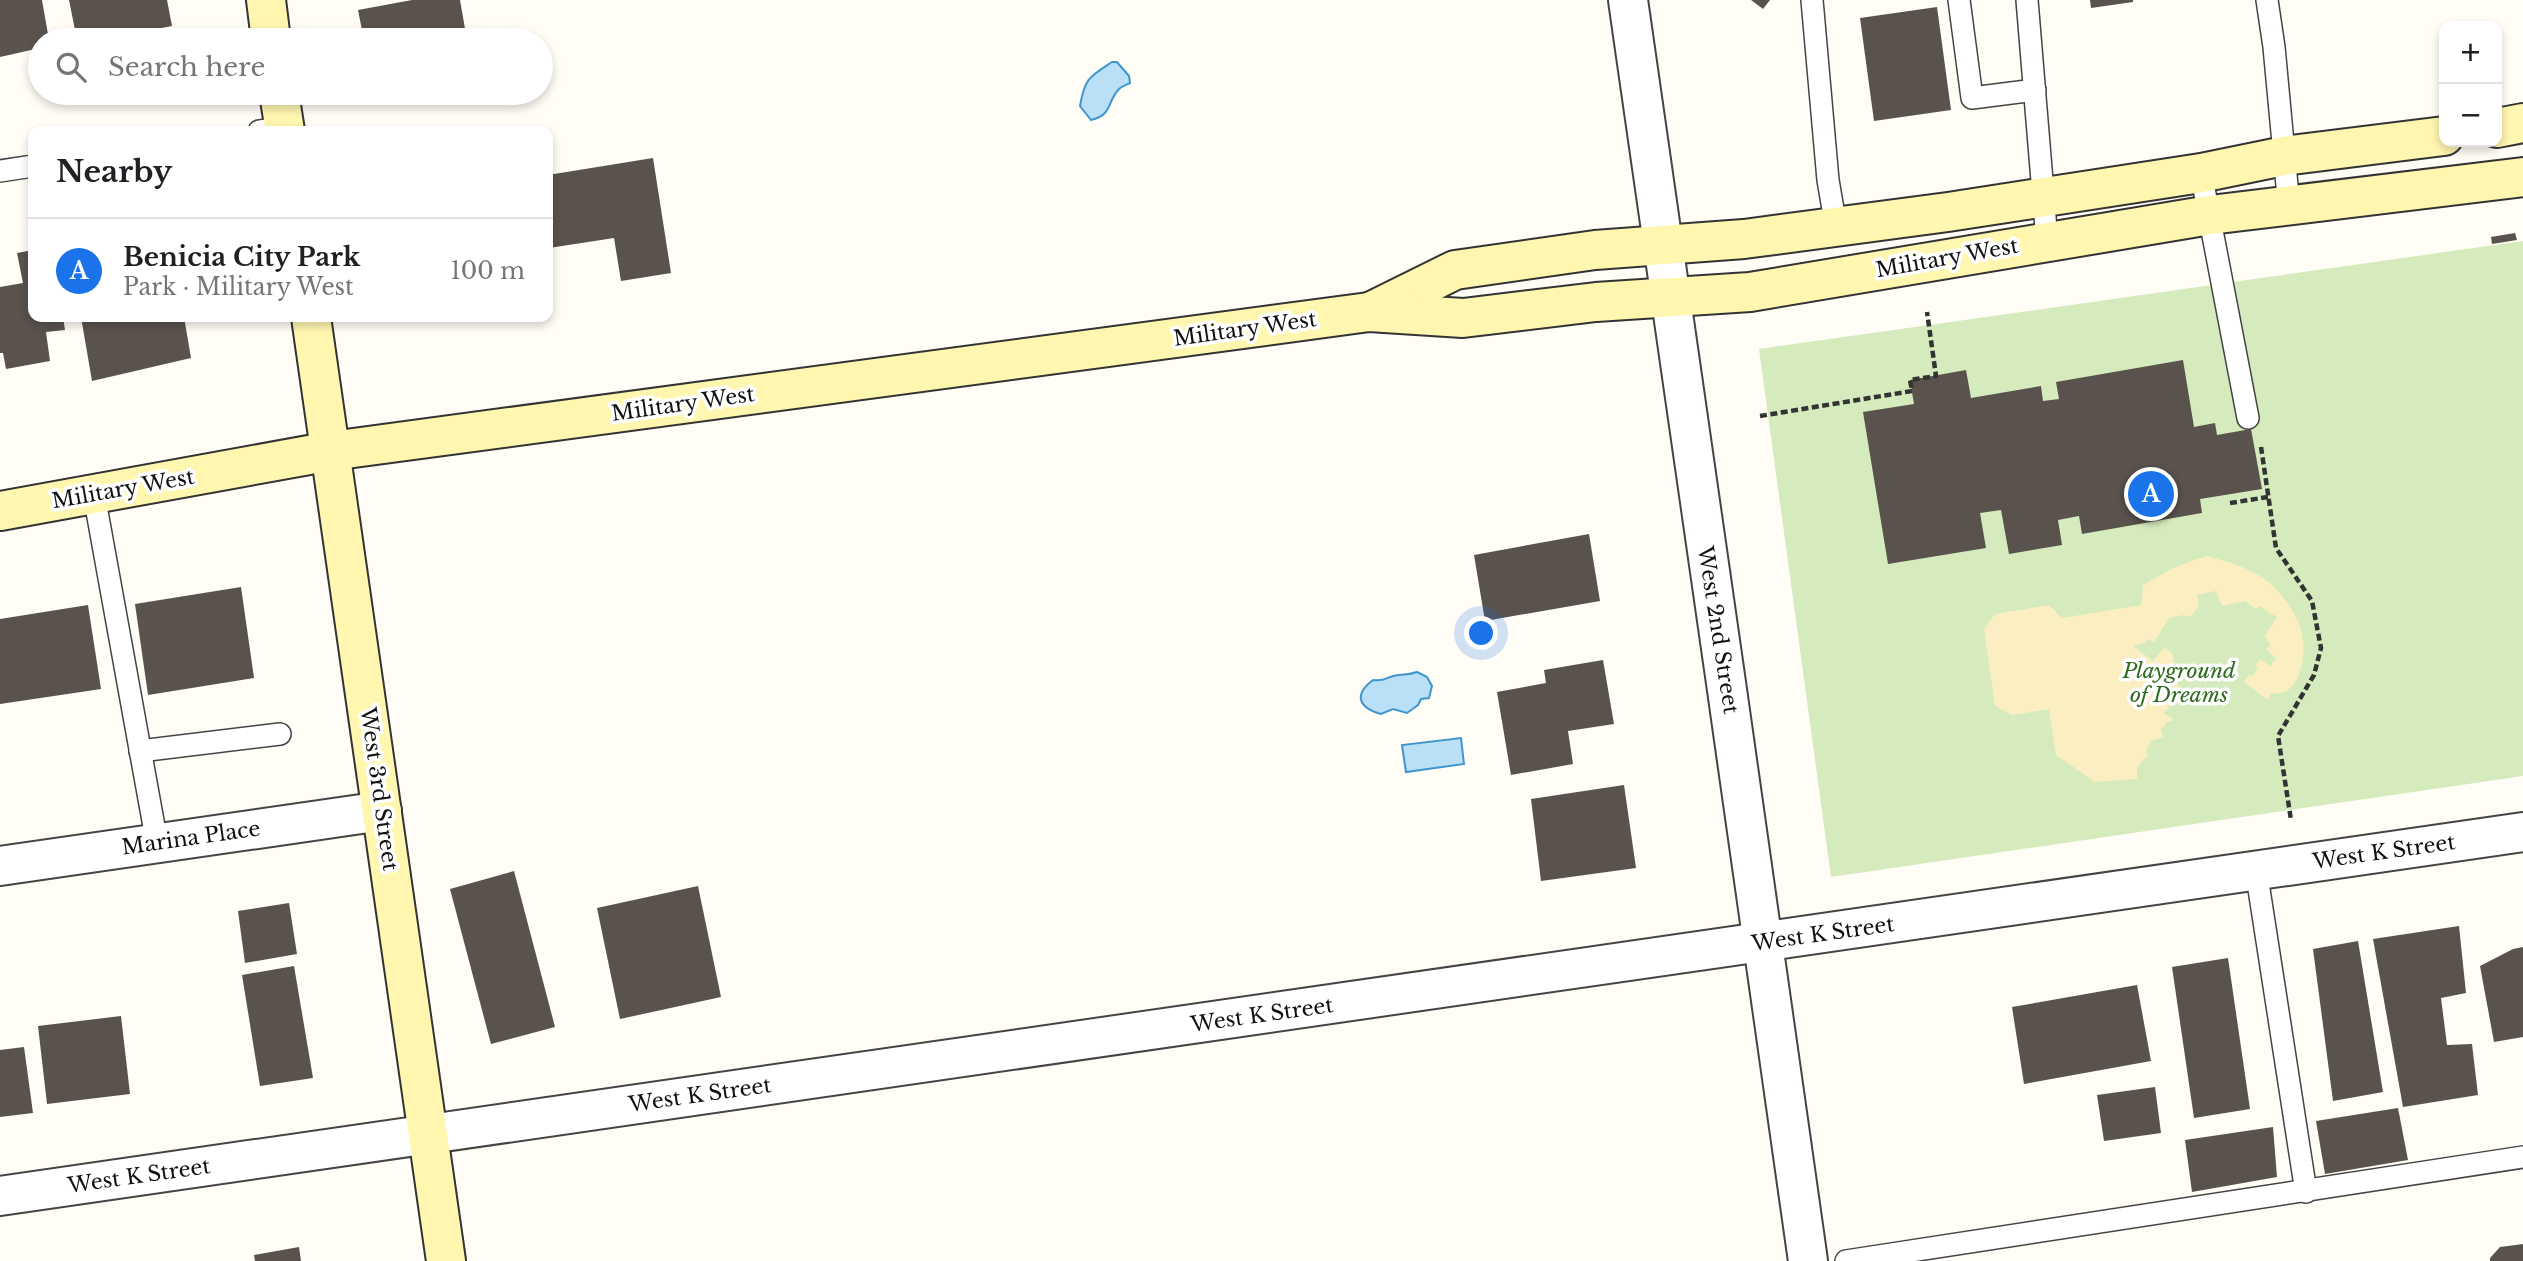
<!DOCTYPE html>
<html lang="en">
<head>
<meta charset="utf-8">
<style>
	body { margin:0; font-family:"Libre Baskerville",serif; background:#f6f6f6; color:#202124 }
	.controls { position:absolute; right:21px; top:21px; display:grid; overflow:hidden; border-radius:14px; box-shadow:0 4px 10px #0003 }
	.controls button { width:63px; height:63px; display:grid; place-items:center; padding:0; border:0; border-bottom:2px solid #e0e0e0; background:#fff; color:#202124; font:35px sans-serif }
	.you { position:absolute; left:1482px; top:634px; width:24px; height:24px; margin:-18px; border:5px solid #fff; border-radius:50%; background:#1a73e8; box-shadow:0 0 0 10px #1a73e833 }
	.badge { display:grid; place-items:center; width:46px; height:46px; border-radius:50%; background:#1a73e8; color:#fff; font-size:23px; font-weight:700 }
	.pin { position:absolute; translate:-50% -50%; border:4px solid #fff; box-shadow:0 2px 7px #0006 }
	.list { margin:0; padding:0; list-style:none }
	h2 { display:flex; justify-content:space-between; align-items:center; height:91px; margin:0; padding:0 28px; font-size:30px }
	h2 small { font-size:23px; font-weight:400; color:#757577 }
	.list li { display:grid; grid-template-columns:46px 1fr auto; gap:21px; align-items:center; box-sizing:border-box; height:105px; padding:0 28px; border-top:2px solid #e0e0e0 }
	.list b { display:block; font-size:26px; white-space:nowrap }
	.list p { margin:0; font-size:23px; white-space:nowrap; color:#757577 }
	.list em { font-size:23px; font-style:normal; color:#757577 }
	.icon { flex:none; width:38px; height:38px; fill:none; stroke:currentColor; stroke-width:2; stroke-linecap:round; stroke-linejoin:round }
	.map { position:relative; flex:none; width:2523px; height:1261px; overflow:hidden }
	.search { position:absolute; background:#fff; box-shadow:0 4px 10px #0003; left:28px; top:28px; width:525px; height:77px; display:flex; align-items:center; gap:18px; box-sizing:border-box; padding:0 24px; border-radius:38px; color:#757577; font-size:26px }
	.panel { position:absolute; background:#fff; box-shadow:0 4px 10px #0003; left:28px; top:126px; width:525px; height:196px; border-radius:14px }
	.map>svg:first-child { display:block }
	.green { fill:#d5ebbd }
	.sand { fill:#fbeec1 }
	.water { fill:#b9e0f7; stroke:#3f96cf; stroke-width:2 }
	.building { fill:#5a524d }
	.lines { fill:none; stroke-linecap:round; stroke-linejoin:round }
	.lane-casing { stroke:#444; stroke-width:24 }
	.street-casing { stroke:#444; stroke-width:42 }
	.secondary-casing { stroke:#333; stroke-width:42 }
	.path { stroke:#333; stroke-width:4.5; stroke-dasharray:7 3.5; stroke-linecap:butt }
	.lane { stroke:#fff; stroke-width:21 }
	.street { stroke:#fff; stroke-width:38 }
	.secondary { stroke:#fff6b0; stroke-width:38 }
	.labels { text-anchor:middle; stroke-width:7; stroke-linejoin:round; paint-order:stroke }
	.street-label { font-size:21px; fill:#111; stroke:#fff }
	.park-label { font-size:21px; font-style:italic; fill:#2f6b1f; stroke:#fff }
</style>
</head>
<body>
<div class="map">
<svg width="2523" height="1261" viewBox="0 0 2523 1261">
	<rect width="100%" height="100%" fill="#fffdf5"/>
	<polygon class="green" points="2523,241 2523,776 1831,877 1759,349"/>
	<path class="sand" d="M2206 556C2230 562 2252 568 2271 584 2282 594 2294 611 2299 624 2307 643 2305 678 2287 691 2283 693 2276 693 2271 694L2268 700 2244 682 2249 675 2252 676 2258 669 2255 665 2260 659 2270 666 2276 658 2266 649 2270 646 2265 635 2277 617 2259 606 2256 609 2245 601 2222 606 2216 591 2197 595 2199 605 2191 617 2184 615 2169 618 2154 642 2148 639 2145 643 2133 646 2153 661 2164 647 2172 653 2180 692 2164 713 2174 720 2165 723V727L2161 728 2163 737 2151 741 2146 751 2148 758 2143 759 2137 768V779L2095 782 2056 755 2049 709 2012 715 1995 706 1984 629 1995 614 2049 605 2062 618 2141 605 2143 585 2173 568Z"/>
	<g class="water">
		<path d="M1112 62H1117L1129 76 1130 83C1126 85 1122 86 1119 89 1107 101 1113 115 1091 120L1080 106C1085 78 1089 77 1112 62Z"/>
		<path d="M1417 672 1427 677 1432 686 1429 698 1421 699 1418 705 1407 713 1393 709 1381 714C1359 708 1353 695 1373 680 1386 682 1387 676 1398 675 1406 674 1409 675 1417 672Z"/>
		<polygon points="1461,738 1464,764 1406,772 1402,745"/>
	</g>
	<g class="building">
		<polygon points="0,0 42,0 49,40 40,40 40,48 0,57"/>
		<polygon points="69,0 167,0 172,26 99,40 77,40"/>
		<polygon points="412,0 460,0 467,40 364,40 358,10"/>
		<polygon points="1751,0 1770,0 1763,9"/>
		<polygon points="2090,0 2133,0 2133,2 2091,8"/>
		<polygon points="1937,7 1951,110 1874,121 1860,18"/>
		<polygon points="653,158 671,273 621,281 614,238 549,248 548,175"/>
		<polygon points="2515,233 2517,240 2492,244 2491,237"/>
		<polygon points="33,250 33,317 63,317 65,330 46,332 50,361 6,369 3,353 0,353 0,287 23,283 17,253"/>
		<polygon points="81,317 184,317 191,358 92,381"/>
		<polygon points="2183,360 2194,427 2215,423 2217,435 2251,429 2262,489 2200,499 2202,513 2082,534 2079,516 2058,520 2062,545 2009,554 2001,510 1980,513 1986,548 1888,564 1863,412 1914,404 1910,380 1966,370 1971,398 2041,386 2043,401 2059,399 2056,382"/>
		<polygon points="1589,534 1600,601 1485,621 1474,555"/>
		<polygon points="241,587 254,678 148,695 135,604"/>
		<polygon points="88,605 101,689 0,704 0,619"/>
		<polygon points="1603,660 1614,724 1568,731 1573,764 1511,775 1497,692 1546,683 1544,670"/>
		<polygon points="1624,785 1636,868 1541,881 1531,799"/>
		<polygon points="514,871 555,1027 491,1044 450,889"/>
		<polygon points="698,886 721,997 620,1019 597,908"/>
		<polygon points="289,903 297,954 245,963 238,911"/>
		<polygon points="2459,926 2466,993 2441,998 2447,1045 2472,1044 2478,1095 2403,1107 2373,939"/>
		<polygon points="2358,941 2383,1092 2333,1101 2313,949"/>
		<polygon points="2523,947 2523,1037 2494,1042 2480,966 2513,949"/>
		<polygon points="2228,958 2250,1109 2194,1118 2172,967"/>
		<polygon points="294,966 313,1078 260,1086 242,975"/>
		<polygon points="2137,985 2151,1061 2024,1084 2012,1007"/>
		<polygon points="121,1016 130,1094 47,1104 38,1026"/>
		<polygon points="24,1047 33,1113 0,1117 0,1050"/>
		<polygon points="2155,1087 2161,1133 2104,1141 2097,1095"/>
		<polygon points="2398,1108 2408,1160 2325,1174 2316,1121"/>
		<polygon points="2273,1127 2277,1177 2192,1192 2185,1140"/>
		<polygon points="2523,1244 2523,1261 2490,1261 2490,1258 2500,1247"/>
		<polygon points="299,1247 301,1261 255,1261 254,1255"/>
	</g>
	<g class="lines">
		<defs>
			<g id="lane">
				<polyline points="1812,0 1828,180 1836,227"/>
				<polyline points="1959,0 1972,98 2035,90"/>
				<polyline points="2027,0 2047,241"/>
				<polyline points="2267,0 2274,47 2289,207"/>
				<polyline points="259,131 284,127"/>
				<polyline points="0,171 33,166"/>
				<polyline points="2201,173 2248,418"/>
				<polyline points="94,495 157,843"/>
				<polyline points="140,751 280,734"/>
				<polyline points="2256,870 2306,1192"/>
				<polyline points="1846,1261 2523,1157"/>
			</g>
			<g id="street">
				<path d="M1628 0C1686 421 1751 840 1808 1261"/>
				<polyline points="0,866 382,811"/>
				<polyline points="0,1196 2523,832"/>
			</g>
			<g id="secondary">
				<polyline points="266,0 271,40"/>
				<polyline points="279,93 285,131"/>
				<polyline points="2497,128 2523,123"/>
				<polyline points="1370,312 1455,270 1595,250 1744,239 1948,212 2201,173 2284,156 2444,136"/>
				<polyline points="311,317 446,1261"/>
				<polyline points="0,511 331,451 1369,312 1463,318 1596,302 1750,292 2210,215 2523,177"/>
			</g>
		</defs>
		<use href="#lane" class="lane-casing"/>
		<use href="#street" class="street-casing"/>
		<use href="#secondary" class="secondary-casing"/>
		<g class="path">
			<polyline points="1760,416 1912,391 1910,380 1936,376 1927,312"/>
			<polyline points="2261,447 2276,548 2312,601 2321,648 2314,675 2278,736 2291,820"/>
			<polyline points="2230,503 2268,497"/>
		</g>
		<use href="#lane" class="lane"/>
		<use href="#street" class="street"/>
		<use href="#secondary" class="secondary"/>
	</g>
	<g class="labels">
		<g class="street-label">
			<text transform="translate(1947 258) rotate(-10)" y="7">Military West</text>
			<text transform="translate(1245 329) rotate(-8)" y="7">Military West</text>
			<text transform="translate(683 404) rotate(-8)" y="7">Military West</text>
			<text transform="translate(123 489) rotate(-10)" y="7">Military West</text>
			<text transform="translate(1718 630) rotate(81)" y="7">West 2nd Street</text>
			<text transform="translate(379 789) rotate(82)" y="7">West 3rd Street</text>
			<text transform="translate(191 838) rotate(-8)" y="7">Marina Place</text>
			<text transform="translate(2384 852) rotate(-8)" y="7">West K Street</text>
			<text transform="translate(1823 934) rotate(-8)" y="7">West K Street</text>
			<text transform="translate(1262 1015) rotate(-8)" y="7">West K Street</text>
			<text transform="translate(700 1095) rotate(-8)" y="7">West K Street</text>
			<text transform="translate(139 1176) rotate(-8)" y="7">West K Street</text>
		</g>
		<g class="park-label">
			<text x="2179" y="678">Playground<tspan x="2179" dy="24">of Dreams</tspan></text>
		</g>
	</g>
</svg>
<div class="controls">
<button>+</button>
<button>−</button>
</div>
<div class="you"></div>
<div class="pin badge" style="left:2151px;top:494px">A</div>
<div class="search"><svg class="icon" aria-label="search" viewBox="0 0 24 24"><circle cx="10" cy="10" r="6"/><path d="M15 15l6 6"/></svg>Search here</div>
<section class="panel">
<h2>Nearby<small></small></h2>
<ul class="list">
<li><span class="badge">A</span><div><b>Benicia City Park</b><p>Park · Military West</p></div><em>100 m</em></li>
</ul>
</section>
</div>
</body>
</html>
